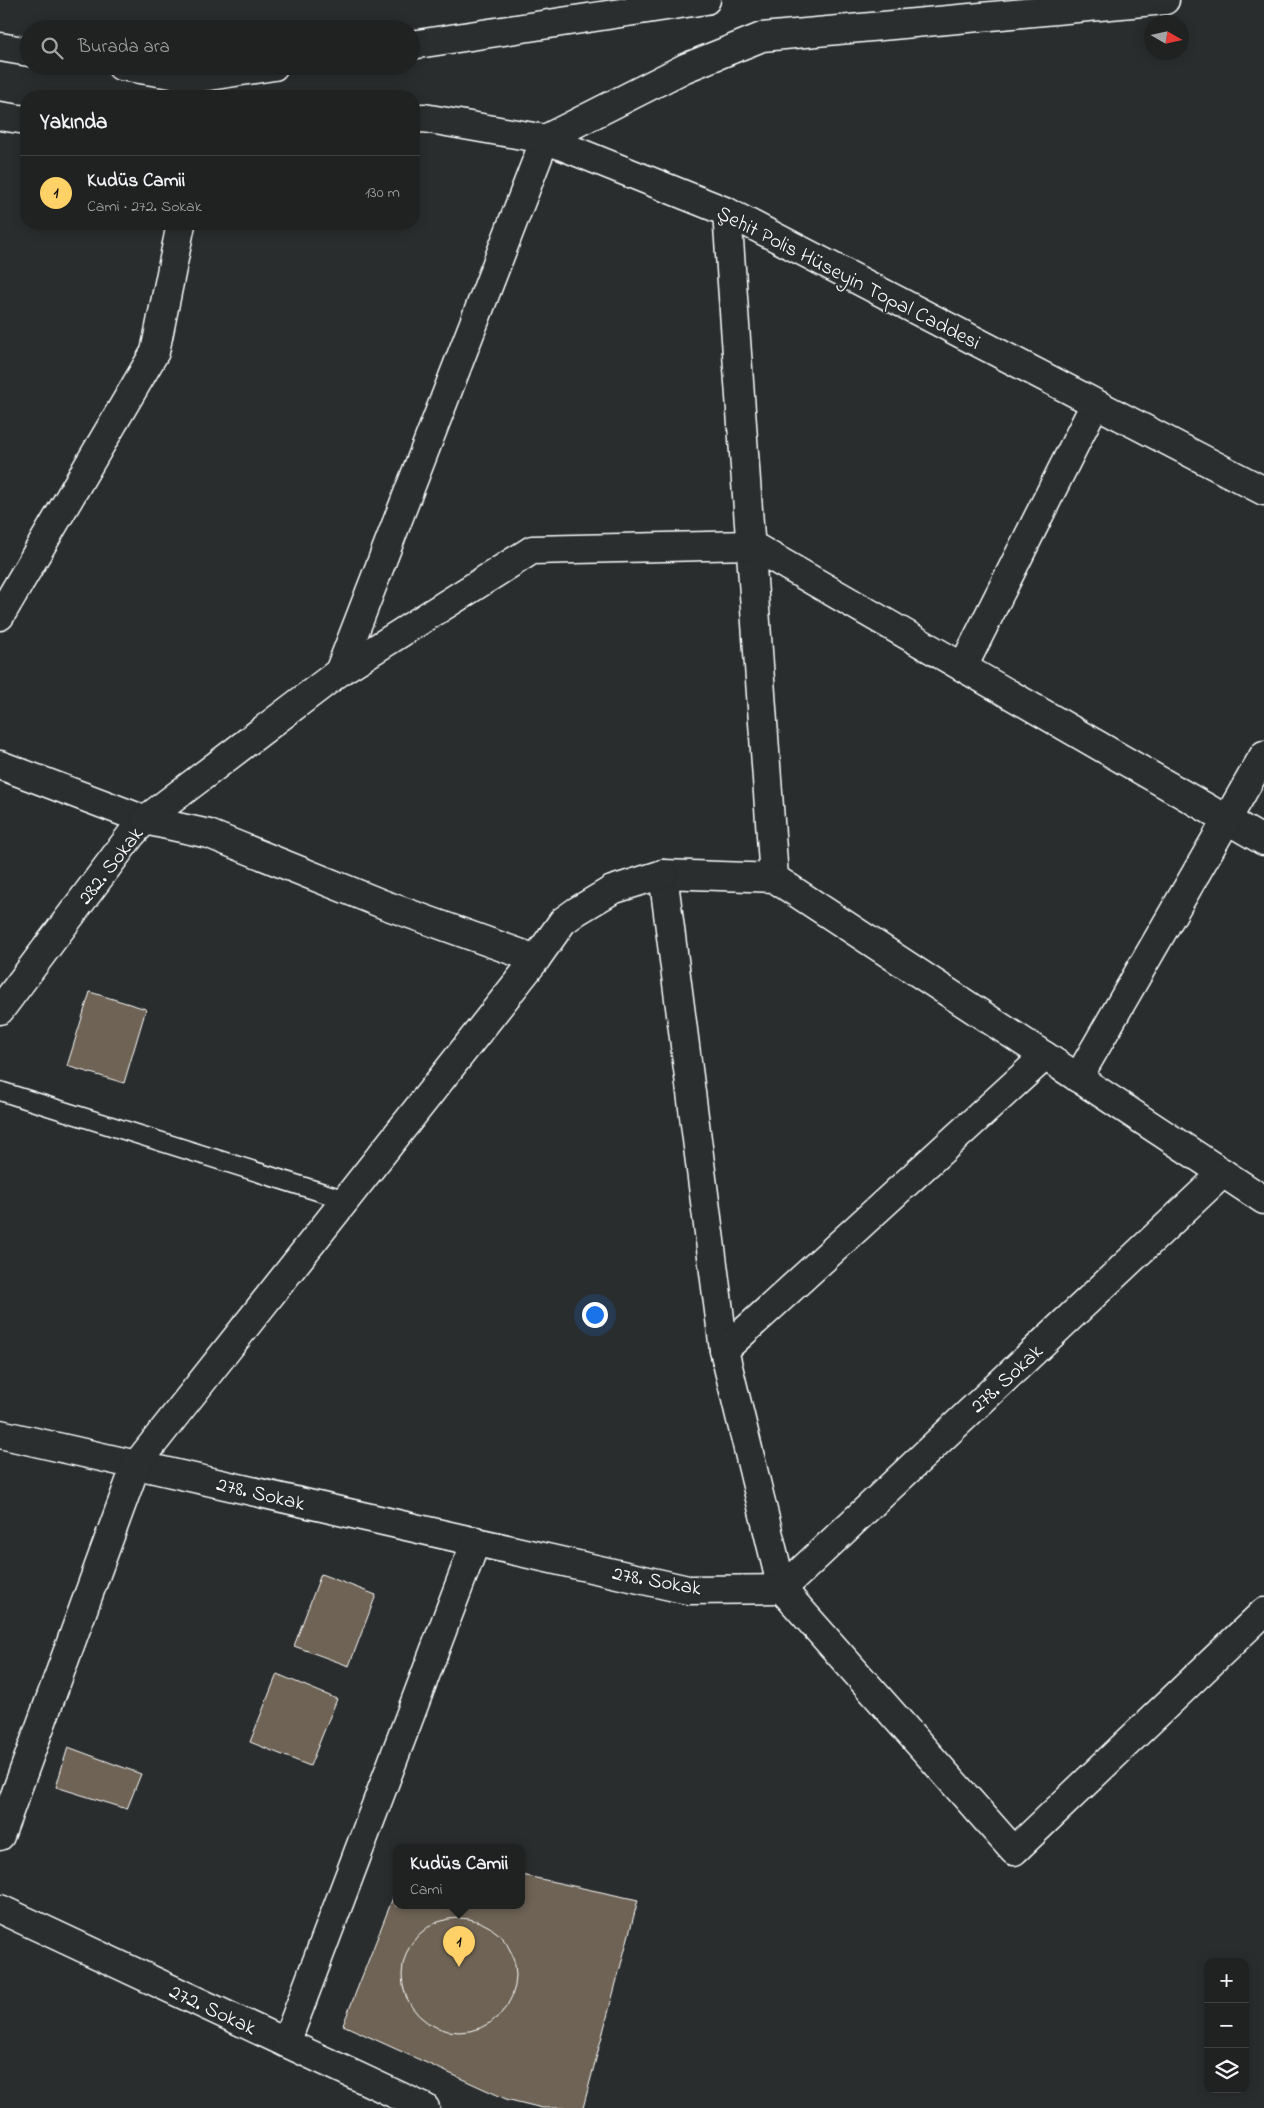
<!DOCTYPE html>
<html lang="tr">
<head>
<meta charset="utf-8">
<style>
	body { margin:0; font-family:"Indie Flower",sans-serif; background:#2d2f2f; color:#f1f3f6 }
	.controls { position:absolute; right:15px; bottom:15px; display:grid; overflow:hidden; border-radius:10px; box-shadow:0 2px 12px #0003 }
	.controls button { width:45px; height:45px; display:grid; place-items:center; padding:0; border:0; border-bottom:1px solid #3d3f40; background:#202222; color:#f1f3f6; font:25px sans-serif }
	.compass { position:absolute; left:1144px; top:15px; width:45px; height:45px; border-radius:50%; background:#202222; box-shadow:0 2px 12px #0003; rotate:99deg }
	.you { position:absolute; left:594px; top:1314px; width:18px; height:18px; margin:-12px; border:4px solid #fff; border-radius:50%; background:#1a73e8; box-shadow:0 0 0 8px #1a73e833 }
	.badge { display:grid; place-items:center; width:32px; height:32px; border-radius:50%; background:#ffd166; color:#111; font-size:16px; font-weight:700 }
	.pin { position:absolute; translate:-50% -41px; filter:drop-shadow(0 1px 2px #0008) }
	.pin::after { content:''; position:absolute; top:26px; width:18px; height:15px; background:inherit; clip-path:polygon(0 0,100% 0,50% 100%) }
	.popup { position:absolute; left:393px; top:1844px; width:132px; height:65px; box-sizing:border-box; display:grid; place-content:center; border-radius:10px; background:#202222; filter:drop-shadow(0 1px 4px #0005); font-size:16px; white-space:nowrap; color:#a2a4a5 }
	.popup b { font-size:19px; color:#f1f3f6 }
	.popup::after { content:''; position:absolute; left:50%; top:100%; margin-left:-10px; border:10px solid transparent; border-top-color:#202222 }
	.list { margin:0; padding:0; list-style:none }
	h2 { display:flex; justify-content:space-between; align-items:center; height:65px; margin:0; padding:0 20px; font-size:21px }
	h2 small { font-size:16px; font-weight:400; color:#a2a4a5 }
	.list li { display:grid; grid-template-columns:32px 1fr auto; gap:15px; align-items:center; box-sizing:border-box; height:75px; padding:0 20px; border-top:1px solid #3d3f40 }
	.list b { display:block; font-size:19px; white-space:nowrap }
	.list p { margin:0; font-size:16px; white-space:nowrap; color:#a2a4a5 }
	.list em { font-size:16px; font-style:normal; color:#a2a4a5 }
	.icon { flex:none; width:28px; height:28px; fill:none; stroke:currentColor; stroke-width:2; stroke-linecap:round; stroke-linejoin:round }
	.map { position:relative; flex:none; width:1264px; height:2108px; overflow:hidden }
	.search { position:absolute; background:#202222; box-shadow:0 2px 12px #0003; left:20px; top:20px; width:400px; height:55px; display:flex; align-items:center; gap:12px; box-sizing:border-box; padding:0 18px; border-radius:28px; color:#a2a4a5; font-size:19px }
	.panel { position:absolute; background:#202222; box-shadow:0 2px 12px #0003; left:20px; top:90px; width:400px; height:140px; border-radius:20px }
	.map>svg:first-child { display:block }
	.building { fill:#6e6455; stroke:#fff }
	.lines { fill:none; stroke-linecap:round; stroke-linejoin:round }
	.service-casing { stroke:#fff; stroke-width:21 }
	.minor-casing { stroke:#fff; stroke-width:31 }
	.secondary-casing { stroke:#fff; stroke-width:31 }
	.service { stroke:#2a2d2e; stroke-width:18 }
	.minor { stroke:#2a2d2e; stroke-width:28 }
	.secondary { stroke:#2a2d2e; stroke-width:28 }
	.labels { text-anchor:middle; stroke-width:4; stroke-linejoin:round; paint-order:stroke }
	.street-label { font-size:21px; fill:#fff; stroke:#2a2d2e }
</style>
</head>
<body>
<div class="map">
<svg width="1264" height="2108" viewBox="0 0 1264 2108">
	<rect width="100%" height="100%" fill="#2a2d2e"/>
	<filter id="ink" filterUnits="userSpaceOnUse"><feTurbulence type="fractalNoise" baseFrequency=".02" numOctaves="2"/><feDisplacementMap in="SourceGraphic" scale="10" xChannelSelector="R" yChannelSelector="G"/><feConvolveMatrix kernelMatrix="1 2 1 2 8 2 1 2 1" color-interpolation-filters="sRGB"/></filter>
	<g filter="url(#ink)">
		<g class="building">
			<polygon points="90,992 146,1009 124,1083 67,1066"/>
			<polygon points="321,1574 376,1595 349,1666 294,1646"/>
			<polygon points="277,1674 337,1699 310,1766 250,1742"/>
			<polygon points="68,1747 141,1774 127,1809 56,1787"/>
			<polygon points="522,1875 638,1900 583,2108 542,2108 506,2099 343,2025 396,1890 396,1906 522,1906"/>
			<circle cx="459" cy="1975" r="57"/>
		</g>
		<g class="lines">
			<defs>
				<polyline id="service" points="0,1091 346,1200"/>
				<g id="minor">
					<polyline points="411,45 706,0"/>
					<polyline points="0,47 29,52"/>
					<polyline points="121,66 196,78 274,66"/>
					<polyline points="727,212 774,878"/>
					<polyline points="0,616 155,352 181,224"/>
					<polyline points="963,667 1095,404"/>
					<polyline points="339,672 545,139 685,68 762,37 1165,0"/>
					<polyline points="0,765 145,820 131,835 0,1010"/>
					<polyline points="145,820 339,672 532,550 751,545 1264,841"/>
					<polyline points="145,820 209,834 385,905 536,959"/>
					<polyline points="1078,1078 1264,755"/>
					<polyline points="1264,1200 774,878 663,874 724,1350 782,1589 1014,1851 1264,1612"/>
					<polyline points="724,1350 1045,1056"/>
					<polyline points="0,1434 688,1590 782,1589 1223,1173"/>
					<polyline points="0,1836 136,1465 536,959 563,921 577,911 612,890 663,874"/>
					<polyline points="0,1909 425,2108"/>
					<polyline points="286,2043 476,1541"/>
				</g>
				<g id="secondary">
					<polyline points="0,116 26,120"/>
					<polyline points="414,119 424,118 545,139 727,212 1264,491"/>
				</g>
			</defs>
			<use href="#service" class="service-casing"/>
			<use href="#minor" class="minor-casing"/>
			<use href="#secondary" class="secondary-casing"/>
			<use href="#service" class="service"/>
			<use href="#minor" class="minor"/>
			<use href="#secondary" class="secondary"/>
		</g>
	</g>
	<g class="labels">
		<g class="street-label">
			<text transform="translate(849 277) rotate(27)" y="7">Şehit Polis Hüseyin Topal Caddesi</text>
			<text transform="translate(110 865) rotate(-52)" y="7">282. Sokak</text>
			<text transform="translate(1006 1378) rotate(-43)" y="7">278. Sokak</text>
			<text transform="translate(261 1493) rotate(13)" y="7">278. Sokak</text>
			<text transform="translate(657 1580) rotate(10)" y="7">278. Sokak</text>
			<text transform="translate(213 2009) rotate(25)" y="7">272. Sokak</text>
		</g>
	</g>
</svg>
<div class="controls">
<button>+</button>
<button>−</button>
<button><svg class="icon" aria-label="layers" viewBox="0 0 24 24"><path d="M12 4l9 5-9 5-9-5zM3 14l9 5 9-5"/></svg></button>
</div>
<svg class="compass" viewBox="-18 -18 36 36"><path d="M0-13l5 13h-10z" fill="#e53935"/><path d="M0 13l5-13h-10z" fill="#a2a4a5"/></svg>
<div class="you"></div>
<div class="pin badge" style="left:459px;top:1967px">1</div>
<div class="popup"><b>Kudüs Camii</b>Cami</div>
<div class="search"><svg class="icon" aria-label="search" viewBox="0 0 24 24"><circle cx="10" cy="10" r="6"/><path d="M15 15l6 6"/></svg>Burada ara</div>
<section class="panel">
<h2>Yakında<small></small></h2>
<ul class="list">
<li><span class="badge">1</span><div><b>Kudüs Camii</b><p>Cami · 272. Sokak</p></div><em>130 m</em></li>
</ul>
</section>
</div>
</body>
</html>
